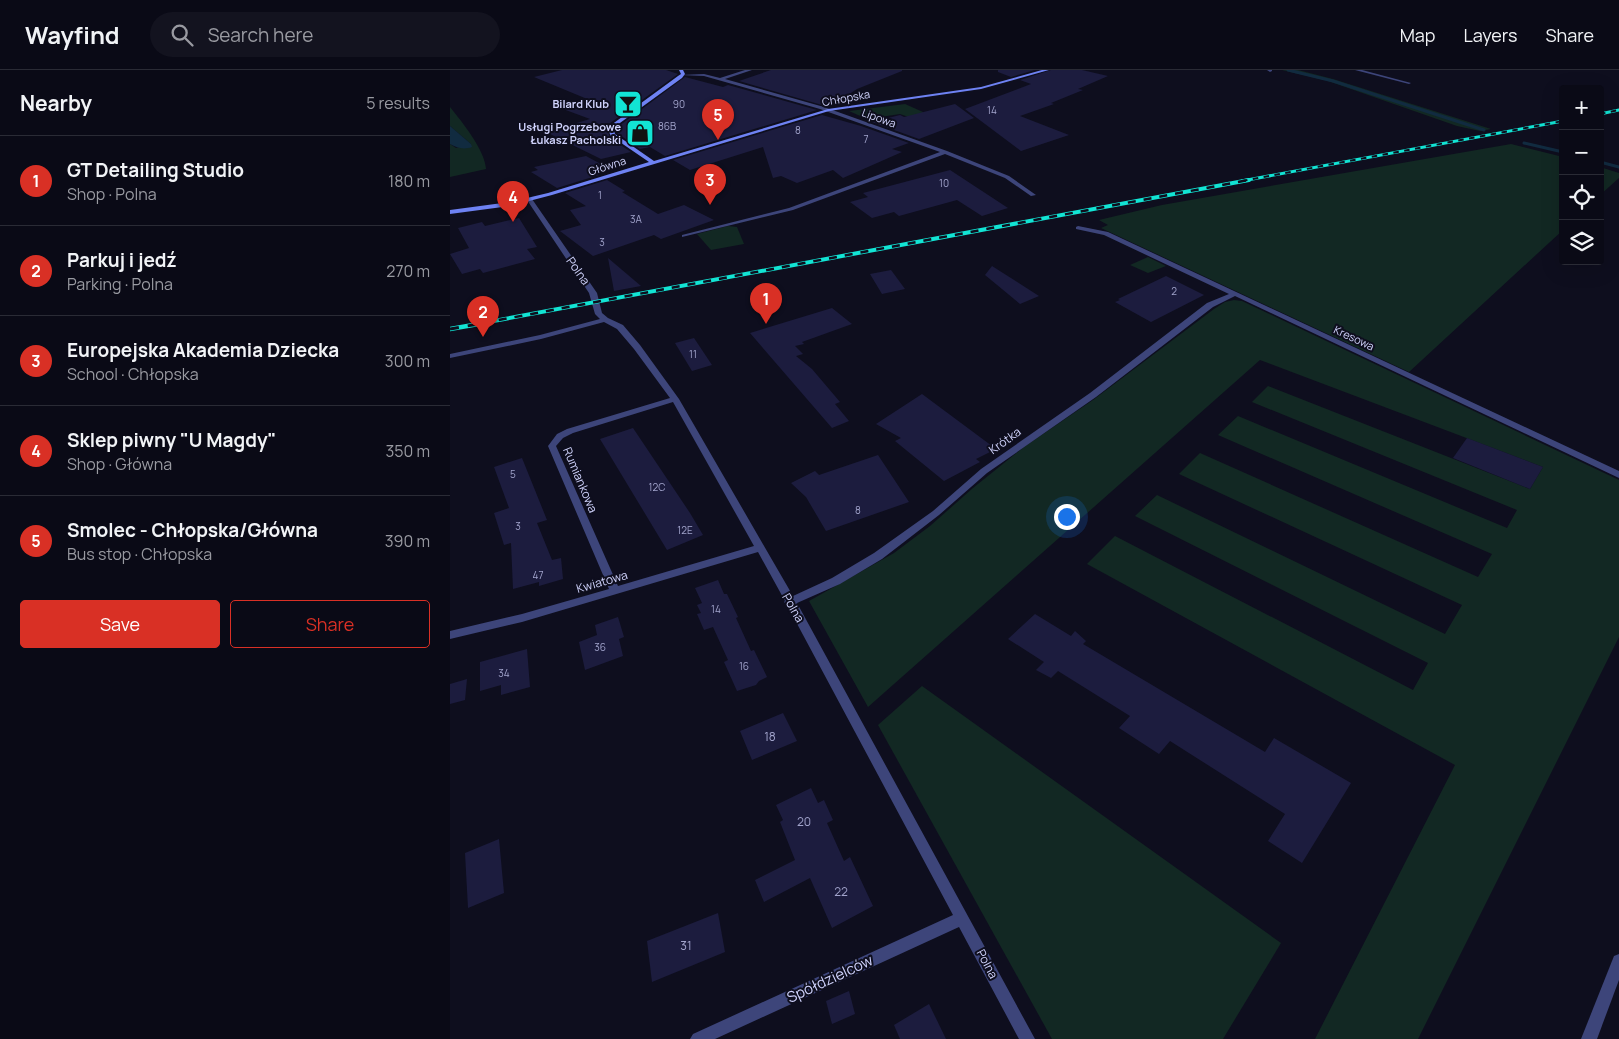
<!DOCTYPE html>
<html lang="en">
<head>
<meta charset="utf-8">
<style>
	body { margin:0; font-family:Manrope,sans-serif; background:#13131f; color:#f1f3f6 }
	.controls { position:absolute; right:15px; top:15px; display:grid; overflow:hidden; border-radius:5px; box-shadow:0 5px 20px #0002 }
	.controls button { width:45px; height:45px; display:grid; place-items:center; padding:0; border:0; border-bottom:1px solid #2a2b35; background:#0a0a16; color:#f1f3f6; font:25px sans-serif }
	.you { position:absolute; left:616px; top:446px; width:18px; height:18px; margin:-12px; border:4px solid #fff; border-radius:50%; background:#1a73e8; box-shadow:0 0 0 8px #1a73e833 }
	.badge { display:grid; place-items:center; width:32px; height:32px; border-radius:50%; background:#d93025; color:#fff; font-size:16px; font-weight:700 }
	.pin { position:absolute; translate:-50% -41px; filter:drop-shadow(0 1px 2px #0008) }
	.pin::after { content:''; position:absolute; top:26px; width:18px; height:15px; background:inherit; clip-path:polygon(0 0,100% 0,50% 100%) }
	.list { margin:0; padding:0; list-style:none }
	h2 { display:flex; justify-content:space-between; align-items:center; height:65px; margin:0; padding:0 20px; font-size:21px }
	h2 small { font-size:16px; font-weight:400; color:#999aa1 }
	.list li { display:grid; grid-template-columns:32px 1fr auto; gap:15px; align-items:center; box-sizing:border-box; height:90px; padding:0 20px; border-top:1px solid #2a2b35 }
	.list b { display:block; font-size:19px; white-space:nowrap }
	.list p { margin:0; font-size:16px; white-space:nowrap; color:#999aa1 }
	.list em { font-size:16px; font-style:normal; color:#999aa1 }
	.actions { display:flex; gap:10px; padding:15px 20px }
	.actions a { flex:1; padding:11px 0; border:1px solid #d93025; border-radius:5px; text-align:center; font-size:18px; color:#d93025 }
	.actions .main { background:#d93025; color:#fff }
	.icon { flex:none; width:28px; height:28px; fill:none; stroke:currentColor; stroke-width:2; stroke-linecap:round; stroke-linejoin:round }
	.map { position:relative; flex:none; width:1169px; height:969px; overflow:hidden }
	header { display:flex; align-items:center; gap:30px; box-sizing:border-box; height:70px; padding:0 25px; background:#0a0a16; border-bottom:1px solid #2a2b35 }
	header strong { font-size:24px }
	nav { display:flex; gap:28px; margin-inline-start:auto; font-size:18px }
	.search { width:350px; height:45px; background:#13131f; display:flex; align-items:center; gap:12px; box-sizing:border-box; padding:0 18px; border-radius:28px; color:#999aa1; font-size:19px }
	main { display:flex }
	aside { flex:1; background:#0a0a16 }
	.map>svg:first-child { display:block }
	.green { fill:#122823 }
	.water { fill:#112b40 }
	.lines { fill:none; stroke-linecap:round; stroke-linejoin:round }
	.stream { stroke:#112b40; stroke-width:3 }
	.building { fill:#1c1c3e }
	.street { fill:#3d457a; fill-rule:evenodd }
	.secondary { fill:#6e82f3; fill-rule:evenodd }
	.rail-far2-casing { stroke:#12e4d4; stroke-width:3 }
	.rail-far1-casing { stroke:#12e4d4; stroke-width:4 }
	.rail-casing { stroke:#12e4d4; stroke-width:4.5 }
	.rail-far2 { stroke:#0e0e1e; stroke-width:2; stroke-dasharray:5.5; stroke-linecap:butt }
	.rail-far1 { stroke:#0e0e1e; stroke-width:2.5; stroke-dasharray:8; stroke-linecap:butt }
	.rail { stroke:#0e0e1e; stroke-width:3; stroke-dasharray:9; stroke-linecap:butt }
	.labels { text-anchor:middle; stroke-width:4; stroke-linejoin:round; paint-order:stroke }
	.number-label { font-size:10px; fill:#a2a4cc }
	.far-street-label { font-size:11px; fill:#cfd2fb; stroke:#0e0e1e }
	.far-poi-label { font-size:11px; font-weight:bold; fill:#cfd2fb; stroke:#0e0e1e; text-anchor:end }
	.street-label { font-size:12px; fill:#cfd2fb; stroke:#0e0e1e }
	.near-number-label { font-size:12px; fill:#a2a4cc }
	.near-street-label { font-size:15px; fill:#cfd2fb; stroke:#0e0e1e }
</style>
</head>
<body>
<header>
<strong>Wayfind</strong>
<div class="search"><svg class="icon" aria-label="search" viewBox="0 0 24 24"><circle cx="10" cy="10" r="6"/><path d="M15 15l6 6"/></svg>Search here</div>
<nav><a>Map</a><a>Layers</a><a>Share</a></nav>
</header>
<main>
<aside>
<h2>Nearby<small>5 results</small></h2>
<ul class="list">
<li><span class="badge">1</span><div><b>GT Detailing Studio</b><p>Shop · Polna</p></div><em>180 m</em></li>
<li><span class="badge">2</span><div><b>Parkuj i jedź</b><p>Parking · Polna</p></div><em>270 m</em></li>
<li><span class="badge">3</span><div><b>Europejska Akademia Dziecka</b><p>School · Chłopska</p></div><em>300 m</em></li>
<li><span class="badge">4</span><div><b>Sklep piwny &quot;U Magdy&quot;</b><p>Shop · Główna</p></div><em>350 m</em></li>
<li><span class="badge">5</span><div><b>Smolec - Chłopska/Główna</b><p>Bus stop · Chłopska</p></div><em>390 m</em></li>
</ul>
<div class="actions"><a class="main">Save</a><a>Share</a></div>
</aside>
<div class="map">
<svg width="1169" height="969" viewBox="0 0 1169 969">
	<rect width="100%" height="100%" fill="#0e0e1e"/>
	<g class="green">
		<polygon points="832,0 848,0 883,9 1041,59 1030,61 1007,56 878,11"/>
		<polygon points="455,34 500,54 490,58 450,44 417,49 399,41"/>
		<path d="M0 37C12 52 35 80 36 99L0 107V74L6 78 21 74 0 56Z"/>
		<polygon points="1061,74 1113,87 1113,160 959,302 651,158 658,155 649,150 712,135"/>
		<polygon points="1150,97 1169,103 1169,108 1150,125"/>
		<polygon points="278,156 287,157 294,174 261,180 247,164"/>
		<polygon points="698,187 716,196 698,203 680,195"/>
		<polygon points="784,230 792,231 1169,410 1169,567 968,969 865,969 1005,695 637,494 665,466 963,620 978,593 685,446 707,425 995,564 1012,535 729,404 750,383 1028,507 1042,484 768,365 788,346 1057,458 1067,440 802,332 818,316 1080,419 1093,397 810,290 418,637 359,531 444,483 480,456 523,418 574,377 643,330 764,239 775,232"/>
		<polygon points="472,616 831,873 773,969 602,969 428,655"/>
	</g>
	<path class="water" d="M0 56 21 74 22 77C14 80 7 78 0 74Z"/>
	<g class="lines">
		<g class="stream">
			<polyline points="838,0 883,11 1034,60"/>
			<polyline points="1074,73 1113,82"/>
			<polyline points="1150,92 1169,97"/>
		</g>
	</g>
	<g class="building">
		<polygon points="112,0 216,0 228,4 156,56 160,68 181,82 151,89 96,62 140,49 113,39 142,31 84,7"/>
		<polygon points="321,0 452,0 452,1 407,19 379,37 289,11"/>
		<polygon points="548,0 585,0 561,7 548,2"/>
		<polygon points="601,0 632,0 658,6 628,19 633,20 601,33 604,34 570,46 619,65 571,81 515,39 581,14 570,10"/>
		<polygon points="235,7 273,17 278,15 367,40 215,86 200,77 190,79 167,63 165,59"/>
		<polygon points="505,34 524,48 469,69 422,52 450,45 454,47"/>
		<polygon points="372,45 411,56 459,73 442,79 452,82 393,108 383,100 347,113 331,106 323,108 313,77 240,100 223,90"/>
		<polygon points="136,86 160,99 145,103 149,105 107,118 81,102 88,100 84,97"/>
		<polygon points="500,100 558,138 532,146 507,130 449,146 444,142 422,148 400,132 418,127 413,123"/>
		<polygon points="157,110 175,121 172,122 208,144 234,135 264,150 211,169 204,165 143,186 110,161 131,155 120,140 136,136 115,123"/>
		<polygon points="69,148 87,177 77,179 85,189 33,203 30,199 12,204 0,184 19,178 8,158 32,152 35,156"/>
		<polygon points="158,188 191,216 164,221"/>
		<polygon points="542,196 589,226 570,234 535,205"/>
		<polygon points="441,200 455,219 432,224 420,204"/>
		<polygon points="716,206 754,225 701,252 665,232 670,230 668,229"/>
		<polygon points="382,238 402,254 352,272 354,274 345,276 353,284 346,286 362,299 390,332 385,334 399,351 382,358 300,263"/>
		<polygon points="244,268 262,295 242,301 225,273"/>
		<polygon points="472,324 546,379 526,389 530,392 494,411 445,371 451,368 426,354"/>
		<polygon points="183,358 240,443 253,465 217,480 150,369"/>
		<polygon points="1017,368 1093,397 1080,419 1003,388"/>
		<polygon points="428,385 459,432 376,461 356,427 341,413 365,401 369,405"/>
		<polygon points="72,388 97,450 87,453 102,490 111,488 113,509 89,516 89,512 63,519 61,473 54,475 44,443 59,438 44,397"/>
		<polygon points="268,510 274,524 277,524 288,547 286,548 301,581 304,580 317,607 309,611 306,615 287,621 274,592 278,590 263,557 254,560 247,544 251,543 247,535 252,533 245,518"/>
		<polygon points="585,544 621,566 625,561 636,571 633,574 815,682 824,668 901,713 852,793 818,771 835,744 720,671 709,684 669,658 680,646 608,601 601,608 586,600 594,592 558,569"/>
		<polygon points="168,547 174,567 169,569 173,586 135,600 129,572 147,565 145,555"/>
		<polygon points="77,579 80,617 51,625 51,615 30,621 30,592"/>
		<polygon points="17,609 15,630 0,634 0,614"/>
		<polygon points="333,643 347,671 302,690 290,661"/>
		<polygon points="361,718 368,733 374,730 383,750 377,753 394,791 400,787 423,836 382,858 360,808 314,832 305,810 345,790 330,752 333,750 326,735"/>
		<polygon points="49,769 54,823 18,838 15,783"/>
		<polygon points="268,843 275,882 202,912 197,871"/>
		<polygon points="399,921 405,944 382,954 376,931"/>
		<polygon points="479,934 496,969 450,969 444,955"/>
	</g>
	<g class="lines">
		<g class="street">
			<polygon points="295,0 302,0 275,9 374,37 497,81 559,106 586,125 581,126 555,108 495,84 343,140 232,167 232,165 339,138 490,82 370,39 254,6 230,5 254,4 270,8"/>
			<polygon points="817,0 822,0 822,1 820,2"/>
			<polygon points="905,0 912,0 961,13 959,14"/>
			<path d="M80 128 82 129 147 223 152 243 158 248 173 255 190 275 229 329 343 526 382 508 424 483 483 441 531 399 640 323 757 233 779 224 654 165 626 159V157L628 156 658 162 1169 401V408L785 226 763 237 646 327 537 403 489 445 432 489 390 514 347 533 585 969H569L509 857 265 969H240L243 964 503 845 337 535 334 532 335 531 308 482 72 552 0 569V561L72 544 159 519 98 376 107 364 117 359 220 328 184 279 167 259 154 252 91 269 0 288V284L90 265 150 249 145 244 139 223 77 130ZM223 332 304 476 168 516 106 376 113 368 123 363Z"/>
			<polygon points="1169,884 1169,910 1147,969 1131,969 1164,886"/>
		</g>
		<polygon class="secondary" points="229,0 233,0 235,4 232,8 163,58 165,64 204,91 378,39 531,17 592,0 599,0 531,19 379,41 102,125 60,136 0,144 0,140 60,132 98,123 199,92 161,66 157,58 228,6 231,4"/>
		<defs>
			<g id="rail-far2">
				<polyline points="1150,44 1169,40"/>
				<polyline points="792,111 1113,51"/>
			</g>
			<polyline id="rail-far1" points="33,253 799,110"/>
			<polyline id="rail" points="0,259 40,252"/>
		</defs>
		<use href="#rail-far2" class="rail-far2-casing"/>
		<use href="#rail-far1" class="rail-far1-casing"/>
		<use href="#rail" class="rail-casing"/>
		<use href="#rail-far2" class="rail-far2"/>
		<use href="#rail-far1" class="rail-far1"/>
		<use href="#rail" class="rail"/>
	</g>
	<defs>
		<symbol id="bar-square" viewBox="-11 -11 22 22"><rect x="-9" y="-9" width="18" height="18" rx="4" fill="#12e4d4" stroke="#0e0e1e"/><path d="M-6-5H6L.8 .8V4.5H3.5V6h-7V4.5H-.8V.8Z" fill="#111"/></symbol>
		<symbol id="shop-square" viewBox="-11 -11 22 22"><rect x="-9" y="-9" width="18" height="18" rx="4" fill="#12e4d4" stroke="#0e0e1e"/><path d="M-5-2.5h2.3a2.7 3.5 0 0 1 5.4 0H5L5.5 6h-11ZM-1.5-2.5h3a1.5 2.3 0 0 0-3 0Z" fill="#111"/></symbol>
	</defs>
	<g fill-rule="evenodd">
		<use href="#bar-square" x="162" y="18" width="32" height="32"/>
		<use href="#shop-square" x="174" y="47" width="32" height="32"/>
	</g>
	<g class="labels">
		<g class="number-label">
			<text x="229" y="38">90</text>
			<text x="542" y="44">14</text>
			<text x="217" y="60">86B</text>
			<text x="348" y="64">8</text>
			<text x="416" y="73">7</text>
			<text x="494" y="117">10</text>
			<text x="150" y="129">1</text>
			<text x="186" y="153">3A</text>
			<text x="152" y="176">3</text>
			<text x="724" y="225">2</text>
			<text x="243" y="288">11</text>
			<text x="63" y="408">5</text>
			<text x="207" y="421">12C</text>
			<text x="408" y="444">8</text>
			<text x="68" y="460">3</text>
			<text x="235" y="464">12E</text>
			<text x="88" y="509">47</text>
			<text x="266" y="543">14</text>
			<text x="150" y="581">36</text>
			<text x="294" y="600">16</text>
			<text x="54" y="607">34</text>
		</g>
		<g class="far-street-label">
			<text transform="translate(396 28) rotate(-10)" y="4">Chłopska</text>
			<text transform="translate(429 48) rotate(20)" y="4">Lipowa</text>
			<text transform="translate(157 96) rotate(-18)" y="4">Główna</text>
			<text transform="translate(904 268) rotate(25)" y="4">Kresowa</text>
		</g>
		<g class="far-poi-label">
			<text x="159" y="38">Bilard Klub</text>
			<text x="171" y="61">Usługi Pogrzebowe<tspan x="171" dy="13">Łukasz Pacholski</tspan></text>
		</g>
		<g class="street-label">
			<text transform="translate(128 201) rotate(55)" y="4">Polna</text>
			<text transform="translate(555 371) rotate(-36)" y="4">Krótka</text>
			<text transform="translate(130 410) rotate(67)" y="4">Rumiankowa</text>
			<text transform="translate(152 512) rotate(-16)" y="4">Kwiatowa</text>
			<text transform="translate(343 538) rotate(60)" y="4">Polna</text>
			<text transform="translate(537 894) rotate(62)" y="4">Polna</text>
		</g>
		<g class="near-number-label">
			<text x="320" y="671">18</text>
			<text x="354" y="756">20</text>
			<text x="391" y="826">22</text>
			<text x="236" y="880">31</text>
		</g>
		<g class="near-street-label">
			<text transform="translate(380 909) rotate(-25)" y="5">Spółdzielców</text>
		</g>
	</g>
</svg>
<div class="controls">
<button>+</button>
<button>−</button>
<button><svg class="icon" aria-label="locate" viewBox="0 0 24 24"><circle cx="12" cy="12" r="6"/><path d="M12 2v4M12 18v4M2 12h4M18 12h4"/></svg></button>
<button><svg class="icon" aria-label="layers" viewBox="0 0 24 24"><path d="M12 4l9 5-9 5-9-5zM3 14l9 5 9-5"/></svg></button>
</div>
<div class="you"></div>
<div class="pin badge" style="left:316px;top:254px">1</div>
<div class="pin badge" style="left:33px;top:267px">2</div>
<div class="pin badge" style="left:260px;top:135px">3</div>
<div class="pin badge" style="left:63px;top:152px">4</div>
<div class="pin badge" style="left:268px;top:70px">5</div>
</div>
</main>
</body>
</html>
